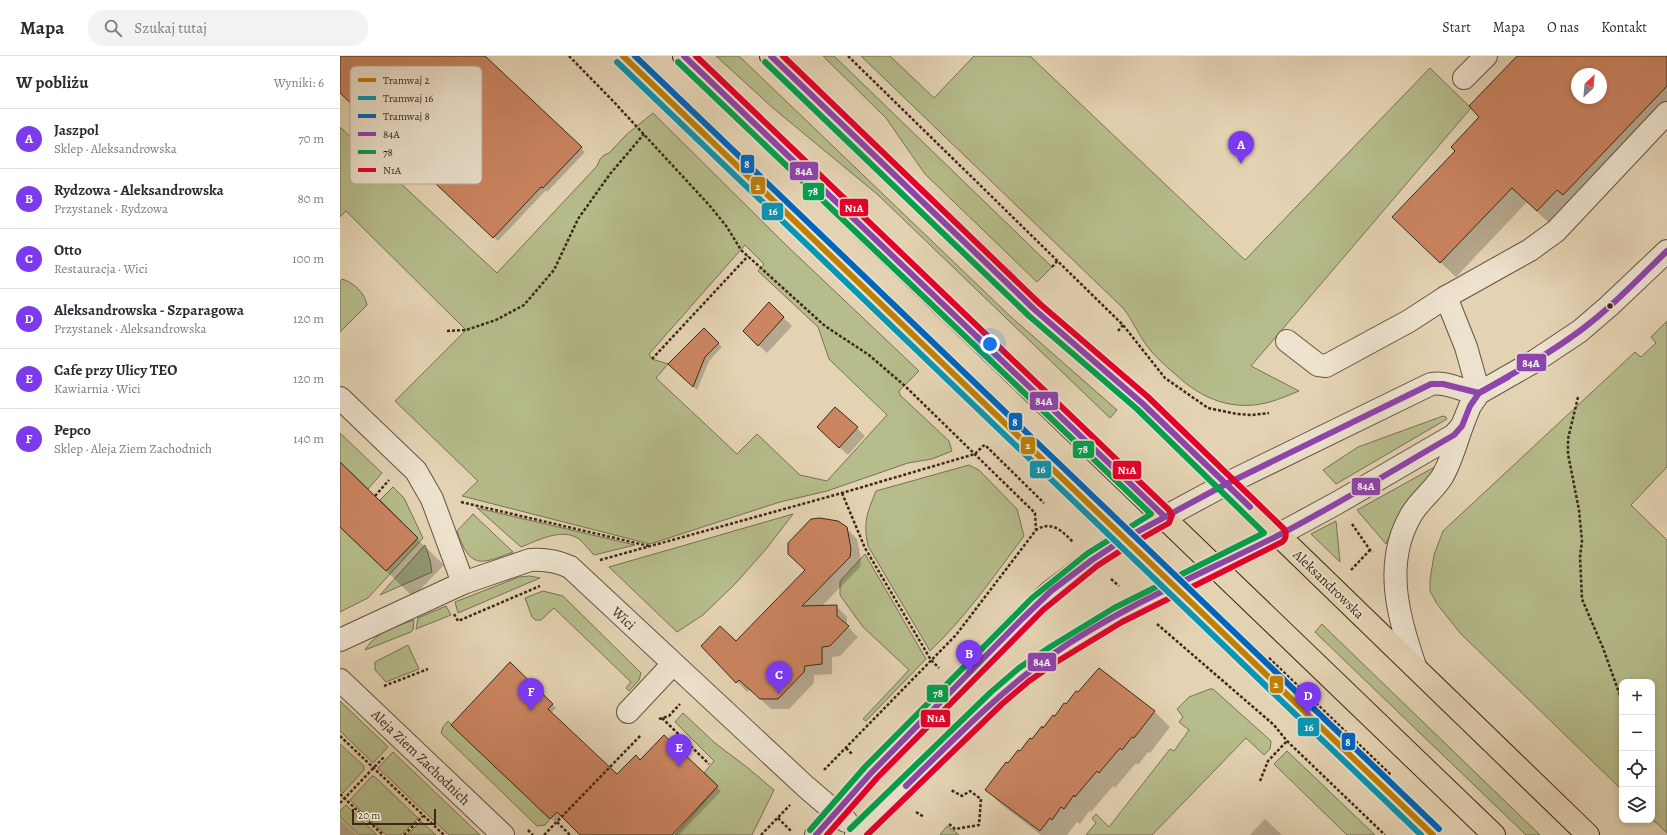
<!DOCTYPE html>
<html lang="pl">
<head>
<meta charset="utf-8">
<style>
	body { margin:0; font-family:Alegreya,serif; background:#f2f2f3; color:#2b2b33 }
	.controls { position:absolute; right:12px; bottom:12px; display:grid; overflow:hidden; border-radius:8px; box-shadow:0 2px 6px #0003 }
	.controls button { width:36px; height:36px; display:grid; place-items:center; padding:0; border:0; border-bottom:1px solid #e1e1e2; background:#fff; color:#2b2b33; font:20px sans-serif }
	.compass { position:absolute; left:1231px; top:12px; width:36px; height:36px; border-radius:50%; background:#fff; box-shadow:0 2px 6px #0003; rotate:26deg }
	.scale { position:absolute; left:12px; bottom:10px; width:84px; box-sizing:border-box; padding-left:4px; border:2px solid #3b2918; border-top:0; font-size:11px; line-height:14px; white-space:nowrap; color:#3b2918; -webkit-text-stroke:3px #ede2ce; paint-order:stroke }
	.you { position:absolute; left:650px; top:288px; width:14px; height:14px; margin:-10px; border:3px solid #fff; border-radius:50%; background:#1a73e8; box-shadow:0 0 0 6px #1a73e833 }
	.badge { display:grid; place-items:center; width:26px; height:26px; border-radius:50%; background:#7c3aed; color:#fff; font-size:13px; font-weight:700 }
	.pin { position:absolute; translate:-50% -33px; filter:drop-shadow(0 1px 2px #0008) }
	.pin::after { content:''; position:absolute; top:21px; width:14px; height:12px; background:inherit; clip-path:polygon(0 0,100% 0,50% 100%) }
	.list { margin:0; padding:0; list-style:none }
	h2 { display:flex; justify-content:space-between; align-items:center; height:52px; margin:0; padding:0 16px; font-size:17px }
	h2 small { font-size:13px; font-weight:400; color:#7c7c81 }
	.list li { display:grid; grid-template-columns:26px 1fr auto; gap:12px; align-items:center; box-sizing:border-box; height:60px; padding:0 16px; border-top:1px solid #e1e1e2 }
	.list b { display:block; font-size:15px; white-space:nowrap }
	.list p { margin:0; font-size:13px; white-space:nowrap; color:#7c7c81 }
	.list em { font-size:13px; font-style:normal; color:#7c7c81 }
	.icon { flex:none; width:22px; height:22px; fill:none; stroke:currentColor; stroke-width:2; stroke-linecap:round; stroke-linejoin:round }
	.map { position:relative; flex:none; width:1327px; height:779px; overflow:hidden }
	header { display:flex; align-items:center; gap:24px; box-sizing:border-box; height:56px; padding:0 20px; background:#fff; border-bottom:1px solid #e1e1e2 }
	header strong { font-size:19px }
	nav { display:flex; gap:22px; margin-inline-start:auto; font-size:14px }
	.search { width:280px; height:36px; background:#f2f2f3; display:flex; align-items:center; gap:10px; box-sizing:border-box; padding:0 14px; border-radius:16px; color:#7c7c81; font-size:15px }
	main { display:flex }
	aside { flex:1; background:#fff }
	.map>svg:first-child { display:block }
	.green { fill:#b6bc8b; stroke:#787252; fill-rule:evenodd }
	.shadow { fill:#0003; fill-rule:evenodd }
	.building { fill:#cb8561; stroke:#3b2918; fill-rule:evenodd }
	.lines { fill:none; stroke-linecap:round; stroke-linejoin:round }
	.minor-casing { stroke:#65543f; stroke-width:24 }
	.major-casing { stroke:#3b2918; stroke-width:24 }
	.path { stroke:#3b2918; stroke-width:2.5; stroke-dasharray:3 2; stroke-linecap:butt }
	.minor { stroke:#ede2ce; stroke-width:22 }
	.major { stroke:#e4d3b3; stroke-width:22 }
	.bus-1-casing { stroke:#ede2ce; stroke-width:9 }
	.bus-2-casing { stroke:#ede2ce; stroke-width:9 }
	.bus-3-casing { stroke:#ede2ce; stroke-width:9 }
	.bus-1 { stroke:#8e44ad; stroke-width:6 }
	.bus-2 { stroke:#03a04e; stroke-width:6 }
	.bus-3 { stroke:#e4002b; stroke-width:6 }
	.tram-1-casing { stroke:#ede2ce; stroke-width:9 }
	.tram-2-casing { stroke:#ede2ce; stroke-width:9 }
	.tram-3-casing { stroke:#ede2ce; stroke-width:9 }
	.tram-1 { stroke:#bf8007; stroke-width:6 }
	.tram-2 { stroke:#0996b3; stroke-width:6 }
	.tram-3 { stroke:#0065bd; stroke-width:6 }
	.bus-dot { fill:#3b2918; stroke:#ede2ce; stroke-width:1.5 }
	.labels { text-anchor:middle; stroke-width:3.5; stroke-linejoin:round; paint-order:stroke }
	.street-label { font-size:14px; fill:#3b2918; stroke:#ede2ce }
	.key { fill:#ede2ce; stroke:#b8aa97; stroke-width:1 }
	.key-label { font-size:11px; fill:#3b2918 }
	.line-badge { stroke:#ede2ce; stroke-width:1.5 }
	.badge-label { font-size:11px; text-anchor:middle; font-weight:bold; fill:#fff }
</style>
</head>
<body>
<header>
<strong>Mapa</strong>
<div class="search"><svg class="icon" aria-label="search" viewBox="0 0 24 24"><circle cx="10" cy="10" r="6"/><path d="M15 15l6 6"/></svg>Szukaj tutaj</div>
<nav><a>Start</a><a>Mapa</a><a>O nas</a><a>Kontakt</a></nav>
</header>
<main>
<aside>
<h2>W pobliżu<small>Wyniki: 6</small></h2>
<ul class="list">
<li><span class="badge">A</span><div><b>Jaszpol</b><p>Sklep · Aleksandrowska</p></div><em>70 m</em></li>
<li><span class="badge">B</span><div><b>Rydzowa - Aleksandrowska</b><p>Przystanek · Rydzowa</p></div><em>80 m</em></li>
<li><span class="badge">C</span><div><b>Otto</b><p>Restauracja · Wici</p></div><em>100 m</em></li>
<li><span class="badge">D</span><div><b>Aleksandrowska - Szparagowa</b><p>Przystanek · Aleksandrowska</p></div><em>120 m</em></li>
<li><span class="badge">E</span><div><b>Cafe przy Ulicy TEO</b><p>Kawiarnia · Wici</p></div><em>120 m</em></li>
<li><span class="badge">F</span><div><b>Pepco</b><p>Sklep · Aleja Ziem Zachodnich</p></div><em>140 m</em></li>
</ul>
</aside>
<div class="map">
<svg width="1327" height="779" viewBox="0 0 1327 779">
	<rect width="100%" height="100%" fill="#e4d3b3"/>
	<filter id="stains"><feTurbulence type="fractalNoise" baseFrequency=".005" numOctaves="4"/><feColorMatrix values="0 0 0 0 .2 0 0 0 0 .09 0 0 0 0 .02 0 0 0 .5 -.17"/></filter>
	<radialGradient id="worn" r=".72"><stop offset=".6" stop-color="#630" stop-opacity="0"/><stop offset="1" stop-color="#630" stop-opacity=".3"/></radialGradient>
	<g class="green">
		<polygon points="376,0 399,0 670,260 777,354 770,362 537,138 433,52"/>
		<polygon points="483,0 494,0 712,211 697,226 585,118 546,62"/>
		<path d="M521 0H550L594 42 634 0H690L905 204 1090 12 1131 52 911 310 959 335C949 339 940 343 930 346 892 356 862 343 835 318 825 309 815 301 807 290 798 278 793 265 784 253Z"/>
		<path d="M313 57 446 189 579 315 559 335 560 339 609 385 612 395 592 403 568 407 487 435 440 446 310 488 122 440 138 425 55 345 126 274 6 155 0 161V71L157 217 257 110 260 103 264 99 269 97 287 78ZM405 189 424 208 418 215 478 271 489 303 547 359 487 425 460 419 417 378 397 398 316 322 328 308 312 303 309 298Z"/>
		<path d="M2 223C13 226 25 237 27 249L0 276V225Z"/>
		<polygon points="1327,265 1327,411 1291,449 1327,484 1327,777 1312,763 1312,626 1282,626 1282,734 1121,578 1097,548 1090,535 1090,524 1094,499 1103,475 1295,296 1301,301 1316,287 1311,281"/>
		<polygon points="1103,360 1106,361 1107,363 996,428 983,414 1018,391"/>
		<polygon points="0,377 42,417 28,433 0,406"/>
		<polygon points="1100,408 1065,449 1056,464 1046,488 1017,454"/>
		<path d="M629 409 639 414 677 453 684 480C654 520 626 561 590 595L528 490C523 466 527 457 536 435Z"/>
		<polygon points="53,431 64,442 83,482 28,542 0,556 0,471 46,515 78,482 40,444"/>
		<path d="M137 452 295 489 254 499C249 494 244 487 239 483 222 471 197 485 181 491Z"/>
		<path d="M133 458 173 496C140 509 130 513 117 475Z"/>
		<polygon points="453,458 427,492 396,527 363,559 337,576 269,511"/>
		<polygon points="996,465 1000,506 971,478"/>
		<polygon points="85,489 90,504 92,516 40,539"/>
		<polygon points="525,498 586,603 526,665 523,663 569,614 523,571 515,560 500,539 500,525"/>
		<polygon points="190,520 200,522 118,557 115,546 179,521"/>
		<polygon points="203,535 223,540 301,617 299,624 289,635 286,632 291,626 214,552 201,564 195,564 192,561 185,542"/>
		<polygon points="106,550 111,559 76,573 78,562"/>
		<path d="M74 564 73 574 71 576 25 594C36 576 54 571 74 564Z"/>
		<polygon points="982,568 992,578 1200,779 1186,779 975,576"/>
		<polygon points="68,589 79,613 46,626 35,614 35,606"/>
		<polygon points="870,633 873,633 931,685 930,693 924,699 906,682 812,779 746,779 756,767 752,762 756,758 769,771 830,693 834,695 849,674 839,666 843,661 837,653 849,641"/>
		<polygon points="0,645 48,691 33,707 0,675"/>
		<polygon points="343,657 375,687 408,712 434,734 412,779 335,779 378,730 364,717 374,705 335,666"/>
		<polygon points="108,665 210,763 205,769 197,770 101,677 103,671"/>
		<polygon points="0,688 24,710 24,714 3,737 0,735"/>
		<polygon points="947,695 1035,779 1007,779 934,708"/>
		<polygon points="53,696 140,779 109,779 38,712"/>
		<polygon points="32,720 34,720 78,762 61,779 46,779 10,744"/>
		<polygon points="6,749 37,779 19,779 0,761 0,755"/>
		<polygon points="81,765 96,779 67,779"/>
		<polygon points="607,770 618,778 619,779 600,779"/>
	</g>
	<g class="shadow">
		<polygon points="0,0 144,0 245,96 207,136 206,134 158,185 0,36"/>
		<path d="M1179 0H1327V60L1212 170 1187 146 1116 221 1068 176 1116 95 1140 61ZM1237 18H1261V42H1237Z"/>
		<polygon points="429,248 452,270 427,297 412,283"/>
		<polygon points="364,273 382,291 369,305 357,334 330,308"/>
		<polygon points="517,372 525,380 508,399 487,380"/>
		<polygon points="0,408 104,509 73,541 0,470"/>
		<polygon points="502,468 517,483 521,504 520,511 481,551 496,550 507,561 507,570 518,581 500,600 492,601 492,618 474,619 474,627 449,653 431,653 410,633 407,636 362,590 396,586 466,514"/>
		<polygon points="170,608 216,652 211,657 277,720 300,706 324,681 381,735 339,779 241,779 221,760 215,766 112,669"/>
		<polygon points="814,655 830,671 810,697 808,696 798,709 796,707 775,732 773,730 751,756 750,754 740,768 737,766 727,779 701,779 662,749 646,733 668,708 715,661"/>
		<polygon points="0,763 17,779 0,779"/>
		<polygon points="925,763 942,779 910,779"/>
	</g>
	<g class="building">
		<polygon points="0,0 145,0 242,91 203,132 201,131 153,182 0,37"/>
		<path d="M1177 0H1327V30L1223 139 1217 134 1197 155 1172 132 1100 207 1052 161 1115 95 1111 91 1139 61 1129 50ZM1237 18H1261V42H1237Z"/>
		<polygon points="429,246 444,261 418,290 403,275"/>
		<polygon points="364,272 379,287 365,301 353,331 328,308"/>
		<polygon points="495,351 518,371 499,392 477,371"/>
		<polygon points="0,406 78,482 46,515 0,471"/>
		<polygon points="480,462 498,465 507,471 511,493 510,501 462,550 497,549 497,560 509,570 490,590 482,591 482,608 465,610 464,616 438,643 420,643 399,624 396,627 361,590 380,570 396,585 465,514 448,498 448,487 471,463"/>
		<polygon points="170,606 213,648 208,653 277,718 296,699 300,704 324,679 378,730 332,779 240,779 217,756 210,763 111,669"/>
		<polygon points="759,612 815,655 794,682 792,681 782,694 780,692 759,717 757,715 735,741 734,739 724,753 721,751 712,764 710,762 700,775 645,734 666,706 668,707 678,694 680,695 690,682 692,683 702,670 703,672 713,659 715,660 724,647 726,648 736,635 738,636"/>
	</g>
	<g class="lines">
		<defs>
			<g id="minor">
				<polyline points="1124,22 1146,0"/>
				<polyline points="1106,241 1126,291 1139,337"/>
				<polyline points="947,285 978,309 986,310 1069,265 1106,241 1190,194 1216,175 1327,57"/>
				<polyline points="0,342 76,415 92,443 123,527"/>
				<path d="M0 584 123 527 190 504C204 503 217 505 230 511L466 731 506 765"/>
				<path d="M1075 610C1058 561 1043 507 1071 459 1079 445 1093 435 1102 421 1111 406 1116 387 1122 370"/>
				<polyline points="0,624 163,779"/>
				<polyline points="288,656 333,608"/>
				<path d="M476 779 531 717 682 563 711 535 752 504 784 483 886 428 1091 328C1108 325 1122 336 1139 337"/>
				<polyline points="516,779 657,642 684,619 714,598 778,559 938,479 997,447 1114,379 1122,370 1130,350 1139,337 1195,305 1240,275 1269,250 1327,195"/>
			</g>
			<g id="major">
				<polyline points="344,0 1154,779"/>
				<polyline points="431,0 695,254 802,347 1248,779"/>
			</g>
		</defs>
		<use href="#minor" class="minor-casing"/>
		<use href="#major" class="major-casing"/>
		<g class="path">
			<polyline points="229,0 273,45 370,150 387,171 401,194 485,270 529,299 565,330 695,457 696,474"/>
			<polyline points="508,0 783,269 825,322 868,352 897,358 912,359 929,357"/>
			<polyline points="712,211 718,204"/>
			<polyline points="107,275 126,274 156,264 184,249 214,214 238,163 270,118 304,78"/>
			<polyline points="778,275 783,269"/>
			<polyline points="312,303 408,200"/>
			<polyline points="1238,341 1228,383 1228,398 1239,454 1242,485 1240,501 1242,543 1263,592 1282,645"/>
			<polyline points="502,437 525,492 591,604 599,612"/>
			<polyline points="35,440 49,424"/>
			<polyline points="121,446 309,490"/>
			<polyline points="1012,468 1030,494 1033,496"/>
			<polyline points="260,504 502,437 635,398 643,390 645,389 704,447"/>
			<polyline points="1011,514 1030,494"/>
			<polyline points="771,523 779,530"/>
			<polyline points="114,558 118,565 200,530"/>
			<polyline points="817,568 934,669 947,685 1045,779"/>
			<polyline points="929,602 1051,719"/>
			<polyline points="44,630 88,613"/>
			<polyline points="322,662 369,708"/>
			<polyline points="319,663 329,660 340,648"/>
			<polyline points="0,680 104,779"/>
			<polyline points="506,692 513,699"/>
			<path d="M484 714 616 579 696 474C712 464 722 475 733 486"/>
			<polyline points="920,725 928,705 947,685"/>
			<polyline points="0,738 43,779"/>
			<polyline points="0,747 44,701"/>
			<polyline points="576,756 584,761"/>
			<polyline points="438,762 452,776"/>
			<polyline points="217,766 230,779"/>
			<polyline points="609,768 615,773 639,769 641,743 630,735 622,740 611,734"/>
			<polyline points="188,774 193,779"/>
			<polyline points="64,779 83,760"/>
			<polyline points="204,779 301,679"/>
			<polyline points="421,779 450,749"/>
		</g>
		<use href="#minor" class="minor"/>
		<use href="#major" class="major"/>
		<defs>
			<g id="bus-1">
				<polyline points="344,0 824,460"/>
				<polyline points="431,0 695,254 802,347 910,451"/>
				<path d="M566 730C613 684 659 636 713 598 782 550 862 518 937 480 997 449 1055 413 1114 379L1122 370 1130 350 1139 337 1168 321"/>
				<path d="M476 779 531 717 682 563 711 535 752 504 784 483 886 428 1091 328H1103L1139 337C1174 317 1209 298 1241 274 1272 251 1299 222 1327 195"/>
			</g>
			<g id="bus-2">
				<polyline points="338,6 811,458 748,497 692,542 525,711 470,774"/>
				<polyline points="425,6 689,260 797,353 924,477 774,552 710,591 679,612 651,636 510,773"/>
			</g>
			<g id="bus-3">
				<polyline points="356,0 829,454 832,459 829,467 788,490 757,510 703,554 537,722 487,779"/>
				<path d="M443 0 700 248 808 341 944 473C947 478 946 483 942 486L782 566 718 605 689 625 662 648 527 779"/>
			</g>
		</defs>
		<use href="#bus-1" class="bus-1-casing"/>
		<use href="#bus-2" class="bus-2-casing"/>
		<use href="#bus-3" class="bus-3-casing"/>
		<use href="#bus-1" class="bus-1"/>
		<use href="#bus-2" class="bus-2"/>
		<use href="#bus-3" class="bus-3"/>
		<defs>
			<polyline id="tram-1" points="283,0 1093,779"/>
			<polyline id="tram-2" points="277,6 1081,779"/>
			<polyline id="tram-3" points="295,0 1099,773"/>
		</defs>
		<use href="#tram-1" class="tram-1-casing"/>
		<use href="#tram-2" class="tram-2-casing"/>
		<use href="#tram-3" class="tram-3-casing"/>
		<use href="#tram-1" class="tram-1"/>
		<use href="#tram-2" class="tram-2"/>
		<use href="#tram-3" class="tram-3"/>
	</g>
	<circle class="bus-dot" cx="1270" cy="250" r="3.5"/>
	<g class="labels">
		<g class="street-label">
			<text transform="translate(989 528) rotate(44)" y="5">Aleksandrowska</text>
			<text transform="translate(284 562) rotate(43)" y="5">Wici</text>
			<text transform="translate(81 701) rotate(44)" y="5">Aleja Ziem Zachodnich</text>
		</g>
	</g>
	<rect x="10" y="10" width="132" height="118" rx="6" class="key"/>
	<rect x="18" y="22" width="18" height="4" fill="#bf8007"/>
	<rect x="18" y="40" width="18" height="4" fill="#0996b3"/>
	<rect x="18" y="58" width="18" height="4" fill="#0065bd"/>
	<rect x="18" y="76" width="18" height="4" fill="#8e44ad"/>
	<rect x="18" y="94" width="18" height="4" fill="#03a04e"/>
	<rect x="18" y="112" width="18" height="4" fill="#e4002b"/>
	<g class="key-label">
		<text x="43" y="28">Tramwaj 2</text>
		<text x="43" y="46">Tramwaj 16</text>
		<text x="43" y="64">Tramwaj 8</text>
		<text x="43" y="82">84A</text>
		<text x="43" y="100">78</text>
		<text x="43" y="118">N1A</text>
	</g>
	<g class="line-badge">
		<rect x="400" y="98" width="15" height="20" rx="4" fill="#0065bd"/>
		<rect x="449" y="105" width="30" height="20" rx="4" fill="#8e44ad"/>
		<rect x="410" y="120" width="16" height="19" rx="4" fill="#bf8007"/>
		<rect x="462" y="126" width="23" height="19" rx="4" fill="#03a04e"/>
		<rect x="499" y="142" width="30" height="19" rx="4" fill="#e4002b"/>
		<rect x="421" y="146" width="23" height="19" rx="4" fill="#0996b3"/>
		<rect x="1176" y="297" width="31" height="19" rx="4" fill="#8e44ad"/>
		<rect x="689" y="335" width="30" height="20" rx="4" fill="#8e44ad"/>
		<rect x="668" y="356" width="15" height="19" rx="4" fill="#0065bd"/>
		<rect x="680" y="380" width="16" height="19" rx="4" fill="#bf8007"/>
		<rect x="732" y="384" width="23" height="19" rx="4" fill="#03a04e"/>
		<rect x="689" y="404" width="23" height="19" rx="4" fill="#0996b3"/>
		<rect x="772" y="404" width="30" height="20" rx="4" fill="#e4002b"/>
		<rect x="1011" y="421" width="30" height="19" rx="4" fill="#8e44ad"/>
		<rect x="687" y="596" width="30" height="20" rx="4" fill="#8e44ad"/>
		<rect x="929" y="619" width="15" height="19" rx="4" fill="#bf8007"/>
		<rect x="586" y="628" width="23" height="19" rx="4" fill="#03a04e"/>
		<rect x="580" y="653" width="31" height="19" rx="4" fill="#e4002b"/>
		<rect x="957" y="661" width="23" height="20" rx="4" fill="#0996b3"/>
		<rect x="1001" y="676" width="15" height="19" rx="4" fill="#0065bd"/>
	</g>
	<g class="badge-label">
		<text x="407" y="112">8</text>
		<text x="464" y="119">84A</text>
		<text x="418" y="134">2</text>
		<text x="473" y="139">78</text>
		<text x="514" y="156">N1A</text>
		<text x="433" y="159">16</text>
		<text x="1191" y="311">84A</text>
		<text x="704" y="349">84A</text>
		<text x="675" y="370">8</text>
		<text x="688" y="393">2</text>
		<text x="743" y="397">78</text>
		<text x="701" y="417">16</text>
		<text x="787" y="418">N1A</text>
		<text x="1026" y="434">84A</text>
		<text x="702" y="610">84A</text>
		<text x="936" y="632">2</text>
		<text x="598" y="641">78</text>
		<text x="596" y="666">N1A</text>
		<text x="969" y="675">16</text>
		<text x="1008" y="690">8</text>
	</g>
	<rect width="100%" height="100%" filter="url(#stains)"/>
	<rect width="100%" height="100%" fill="url(#worn)"/>
</svg>
<div class="controls">
<button>+</button>
<button>−</button>
<button><svg class="icon" aria-label="locate" viewBox="0 0 24 24"><circle cx="12" cy="12" r="6"/><path d="M12 2v4M12 18v4M2 12h4M18 12h4"/></svg></button>
<button><svg class="icon" aria-label="layers" viewBox="0 0 24 24"><path d="M12 4l9 5-9 5-9-5zM3 14l9 5 9-5"/></svg></button>
</div>
<svg class="compass" viewBox="-18 -18 36 36"><path d="M0-13l5 13h-10z" fill="#e53935"/><path d="M0 13l5-13h-10z" fill="#7c7c81"/></svg>
<div class="scale">20 m</div>
<div class="you"></div>
<div class="pin badge" style="left:901px;top:108px">A</div>
<div class="pin badge" style="left:629px;top:617px">B</div>
<div class="pin badge" style="left:439px;top:638px">C</div>
<div class="pin badge" style="left:968px;top:659px">D</div>
<div class="pin badge" style="left:339px;top:711px">E</div>
<div class="pin badge" style="left:191px;top:655px">F</div>
</div>
</main>
</body>
</html>
